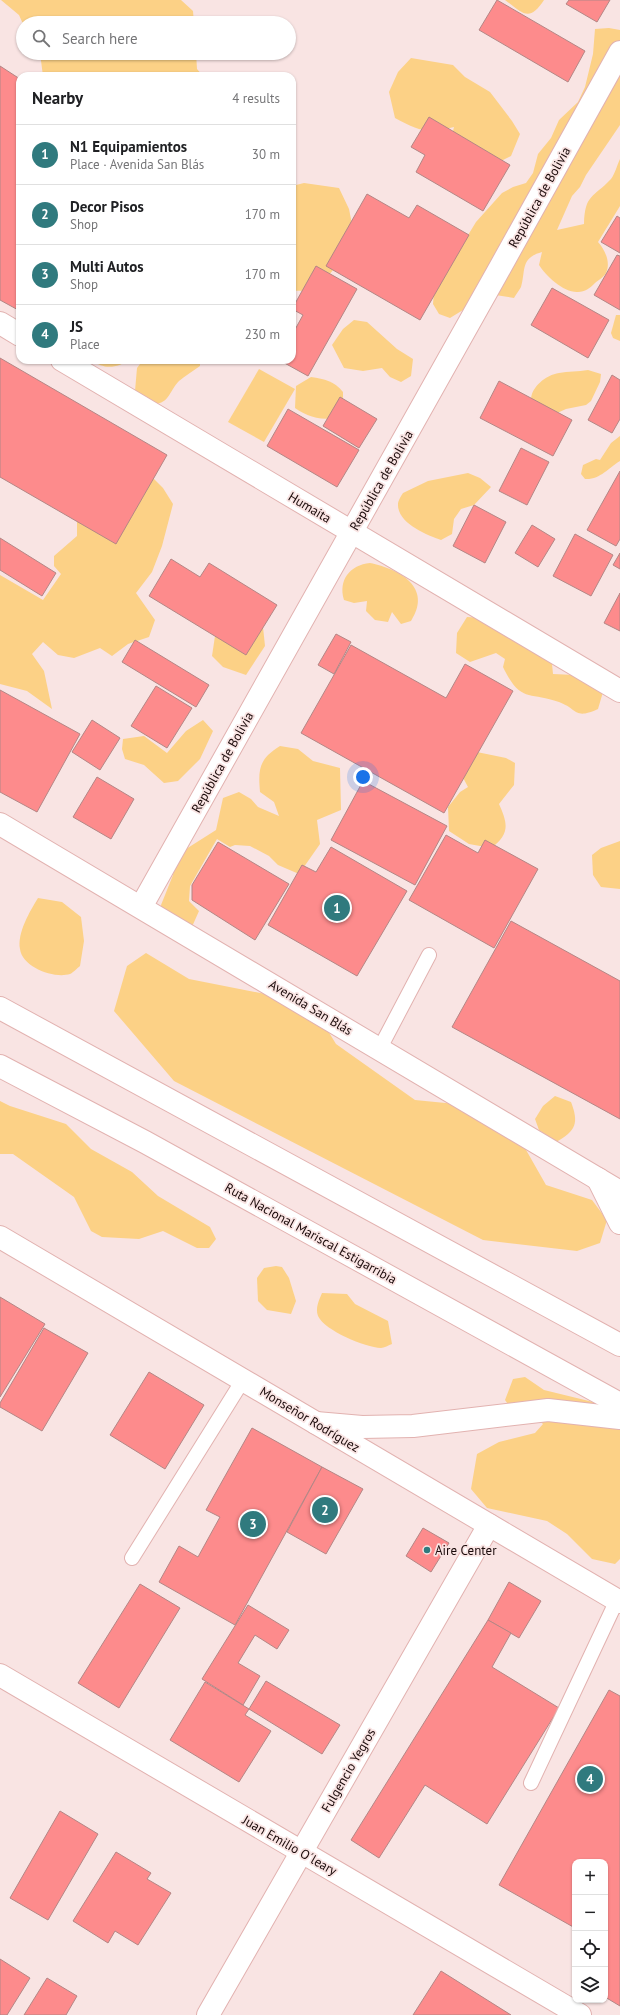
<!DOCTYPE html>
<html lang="en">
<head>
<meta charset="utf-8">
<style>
	body { margin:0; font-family:"PT Sans",sans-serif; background:#f6f6f6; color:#202124 }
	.controls { position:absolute; right:12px; bottom:12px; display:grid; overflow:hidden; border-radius:8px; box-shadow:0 1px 3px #0004 }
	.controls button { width:36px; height:36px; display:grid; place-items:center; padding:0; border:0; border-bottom:1px solid #e0e0e0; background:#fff; color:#202124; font:20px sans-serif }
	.you { position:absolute; left:363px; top:777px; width:14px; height:14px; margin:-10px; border:3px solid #fff; border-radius:50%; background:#1a73e8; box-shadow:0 0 0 6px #1a73e833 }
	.badge { display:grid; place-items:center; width:26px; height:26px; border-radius:50%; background:#307a7e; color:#fff; font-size:13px; font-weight:700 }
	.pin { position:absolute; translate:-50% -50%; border:2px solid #fff; box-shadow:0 1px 4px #0006 }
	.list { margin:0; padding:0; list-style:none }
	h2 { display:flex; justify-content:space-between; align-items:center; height:52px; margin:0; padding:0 16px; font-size:17px }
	h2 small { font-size:13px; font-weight:400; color:#757577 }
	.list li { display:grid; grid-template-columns:26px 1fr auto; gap:12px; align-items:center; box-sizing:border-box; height:60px; padding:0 16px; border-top:1px solid #e0e0e0 }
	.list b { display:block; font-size:15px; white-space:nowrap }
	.list p { margin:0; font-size:13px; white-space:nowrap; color:#757577 }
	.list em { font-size:13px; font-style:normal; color:#757577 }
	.icon { flex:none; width:22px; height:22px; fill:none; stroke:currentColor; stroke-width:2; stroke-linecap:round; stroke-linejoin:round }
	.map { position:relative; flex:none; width:620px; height:2015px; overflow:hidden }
	.search { position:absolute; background:#fff; box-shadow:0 1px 3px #0004; left:16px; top:16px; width:280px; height:44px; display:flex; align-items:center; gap:10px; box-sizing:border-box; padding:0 14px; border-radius:22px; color:#757577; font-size:15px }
	.panel { position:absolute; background:#fff; box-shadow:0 1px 3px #0004; left:16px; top:72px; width:280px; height:292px; border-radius:12px }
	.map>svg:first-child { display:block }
	.green { fill:#fcd186 }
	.building { fill:#fd8b8c; stroke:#b48685 }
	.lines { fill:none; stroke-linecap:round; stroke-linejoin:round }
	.lane-casing { stroke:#e2b2b0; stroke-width:16 }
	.street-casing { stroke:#e2b2b0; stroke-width:24 }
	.secondary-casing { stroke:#e2b2b0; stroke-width:24 }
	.highway-casing { stroke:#e2b2b0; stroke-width:24 }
	.lane { stroke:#fff; stroke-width:14 }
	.street { stroke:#fff; stroke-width:22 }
	.secondary { stroke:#fff; stroke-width:22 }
	.highway { stroke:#fff; stroke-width:22 }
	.poi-dot { fill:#307a7e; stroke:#f9e4e3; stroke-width:1.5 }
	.labels { text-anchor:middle; stroke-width:3.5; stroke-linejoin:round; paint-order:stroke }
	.street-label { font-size:13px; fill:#1a0a0a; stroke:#f9e4e3 }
	.poi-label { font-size:13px; fill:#1a0a0a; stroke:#f9e4e3; text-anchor:start }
</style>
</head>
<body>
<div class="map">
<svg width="620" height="2015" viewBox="0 0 620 2015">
	<rect width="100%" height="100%" fill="#f9e4e3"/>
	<g class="green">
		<polygon points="1,0 181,0 193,11 194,23 23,24 19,15"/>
		<path d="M505 0H544C529 23 523 13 505 0Z"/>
		<path d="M609 28 620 30V125L586 175 580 187 572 196 557 230 584 224C585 194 593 198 611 179 615 174 617 165 620 159V206L598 242C605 250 611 262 606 273 604 277 597 281 594 284 590 288 585 292 578 292 564 293 546 276 539 265L542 252C520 258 526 270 521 287 519 291 516 294 514 298L489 294 450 318 439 314 433 304 434 291 476 222 502 193 513 187 526 183 533 173 538 154 551 138 559 120 578 102 585 87 593 54 595 29Z"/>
		<polygon points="40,53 196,53 197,69 203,76 43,76"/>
		<path d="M411 58 453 65 465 77 490 92 512 121 520 134 511 156 489 167 451 139 454 127C428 134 419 131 395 118L389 92 398 72Z"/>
		<path d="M304 183 339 188 349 209 354 234C345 251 330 282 311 290 306 292 297 290 292 291V186Z"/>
		<polygon points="616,315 620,315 620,341 613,338 611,333"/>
		<polygon points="354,320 367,322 397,349 413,359 411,376 401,382 390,377 382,368 363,371 344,368 332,345 343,329"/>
		<path d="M93 360H128C119 368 102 370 93 360Z"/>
		<path d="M143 360H200V366C193 371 185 376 179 381 170 390 170 401 157 404L135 391 137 368Z"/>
		<polygon points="259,369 295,389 264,442 228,422"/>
		<path d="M588 370 601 374 600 382 591 401 586 405 566 409 555 414 531 400C531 387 546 375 559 373 568 371 578 372 588 370Z"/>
		<path d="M311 377C325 379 334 381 343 392V405L331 419C317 419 306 416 295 408L296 386Z"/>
		<path d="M620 436V461C608 468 600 480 585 479L581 474 583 465 596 459 600 460 611 443Z"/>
		<polygon points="146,471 163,488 173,504 162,546 152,572 136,593 155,620 149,637 128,644 112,656 100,648 74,658 58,655 43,642 32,654 44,671 52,709 27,691 0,684 0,575 43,600 61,574 54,566 54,556 77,536 77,509"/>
		<path d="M468 473 480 478 491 487 474 505 461 509 454 519 452 534 441 540C427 535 397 523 398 504 398 501 401 496 403 493L428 481Z"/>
		<path d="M370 563C399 569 433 587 411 621L401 624 392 612 388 622 375 620 366 611 367 601 354 603 344 600C338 580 350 565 370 563Z"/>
		<polygon points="225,617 263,627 265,646 246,675 223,667 212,656 215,636"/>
		<path d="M467 617 484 618 541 645 552 664 553 674 575 675 603 692 598 709C574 720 578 709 559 702 529 691 521 704 503 667L505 659 496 653 470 662 456 653 457 633Z"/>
		<polygon points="203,720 213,731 200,759 178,781 164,783 144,765 125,759 122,749 123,739 144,736 167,753 186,731"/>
		<path d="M280 746 298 749 313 761 340 768 341 810 317 820 320 844 299 874 278 865 269 856 250 846 235 845 230 847 217 839 190 886 189 901 199 911 191 929H165L161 905 173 875 175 856 216 830 223 798 239 792 251 799 258 807 279 816 274 802 260 792C258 769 259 759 280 746Z"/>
		<path d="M472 751 506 758 515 763 514 785 499 804C508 824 510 834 491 848L469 844 449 831 448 807 460 792 468 787 460 772Z"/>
		<polygon points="620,841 620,889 601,887 593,875 592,855 601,848"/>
		<path d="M38 898 62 902 81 917 84 941 80 966C77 968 73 973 70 974 54 979 22 967 20 949 17 933 30 911 38 898Z"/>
		<polygon points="146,953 189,979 311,1003 336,1044 415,1100 486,1107 509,1120 546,1185 592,1200 607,1220 600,1243 577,1251 483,1240 174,1081 114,1011 127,966"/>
		<path d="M555 1096 571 1102C579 1123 576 1131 556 1142L539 1130 535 1119 543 1106Z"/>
		<polygon points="0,1101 10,1106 66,1124 91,1149 132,1172 158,1196 210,1227 216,1239 209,1248 197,1248 163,1231 139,1239 102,1237 91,1231 74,1197 13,1154 0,1154"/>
		<polygon points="276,1266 282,1267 289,1278 296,1301 291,1314 267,1310 258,1301 257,1278 264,1268"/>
		<path d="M322 1293 347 1294 355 1304 388 1321 392 1344C389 1345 384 1348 381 1348 365 1347 325 1331 318 1316 315 1308 319 1300 322 1293Z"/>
		<polygon points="525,1377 544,1390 593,1402 620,1424 620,1559 615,1564 592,1559 567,1534 547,1521 487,1508 471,1489 477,1454 499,1442 535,1433 543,1424 534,1416 512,1410 505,1400 513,1379"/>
	</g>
	<g class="building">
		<polygon points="497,0 585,51 568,82 479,30"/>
		<polygon points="569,0 610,0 597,22 566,4"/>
		<polygon points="0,66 20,79 20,311 0,300"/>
		<polygon points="429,117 510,165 483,211 416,172 425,155 411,147"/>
		<polygon points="367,194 409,218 417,205 469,235 420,320 326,266"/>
		<polygon points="617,216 620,218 620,253 601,242"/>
		<polygon points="617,255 620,256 620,310 594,295"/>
		<polygon points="316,266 357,289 308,376 279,360 292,360 292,335 303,315 292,309"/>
		<polygon points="552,288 609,320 588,358 531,325"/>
		<polygon points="0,358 167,455 116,544 0,477"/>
		<polygon points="612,375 620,380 620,419 612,433 588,420"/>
		<polygon points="499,381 572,420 553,456 480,418"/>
		<polygon points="340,397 377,419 359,448 323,426"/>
		<polygon points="288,409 359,450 337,487 267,446"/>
		<polygon points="521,448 549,462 527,505 499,491"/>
		<polygon points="620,471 620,539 616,546 587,530"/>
		<polygon points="474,505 506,522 485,563 453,546"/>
		<polygon points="532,525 555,539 538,567 515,553"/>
		<polygon points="575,534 613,555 591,596 553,576"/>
		<polygon points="0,538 56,573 42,596 0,570"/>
		<polygon points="620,553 620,569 613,565"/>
		<polygon points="171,559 200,577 209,563 277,605 246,655 149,596"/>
		<polygon points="620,593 620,631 604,623"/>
		<polygon points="336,634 351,642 334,674 318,665"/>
		<polygon points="135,640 209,685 196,707 122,662"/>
		<polygon points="351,645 446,698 465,664 513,691 444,813 301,733"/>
		<polygon points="156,686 192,708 167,748 131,726"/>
		<polygon points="0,690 80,734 37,812 0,792"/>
		<polygon points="92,720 120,738 100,770 72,752"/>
		<polygon points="97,777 134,799 111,839 73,817"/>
		<polygon points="363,781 447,826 415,885 331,840"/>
		<polygon points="446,835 478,853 485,840 538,869 494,948 409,900"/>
		<polygon points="218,842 289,884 255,940 192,900 192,885"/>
		<polygon points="331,847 407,891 357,976 268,925 302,865 316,872"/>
		<polygon points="511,921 620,981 620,1119 452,1027"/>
		<polygon points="0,1297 45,1324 0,1397"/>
		<polygon points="44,1328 88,1353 42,1431 0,1407 0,1403"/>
		<polygon points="149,1372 204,1405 165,1469 110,1435"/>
		<polygon points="252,1428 322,1467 235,1625 159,1582 179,1546 198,1557 220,1517 206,1510"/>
		<polygon points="322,1467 363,1489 326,1554 287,1532"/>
		<polygon points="423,1528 449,1543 431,1572 406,1556"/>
		<polygon points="509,1582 541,1601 519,1638 488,1620"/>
		<polygon points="140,1584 180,1608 119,1708 78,1683"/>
		<polygon points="248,1605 289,1630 277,1649 255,1635 238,1663 260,1676 243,1705 202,1679"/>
		<polygon points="488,1620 511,1633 492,1667 559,1708 487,1824 425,1785 379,1858 351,1840"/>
		<polygon points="266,1681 340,1725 322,1754 249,1709"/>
		<polygon points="205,1682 249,1709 245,1715 271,1731 239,1782 170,1740"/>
		<polygon points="609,1690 620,1696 620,2006 605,1997 605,1862 575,1862 575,1928 499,1885"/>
		<polygon points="60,1811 98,1834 48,1920 10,1898"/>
		<polygon points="116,1852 151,1873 147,1879 171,1893 138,1945 115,1931 108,1943 73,1921"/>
		<polygon points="0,1959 30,1978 7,2015 0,2015"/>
		<polygon points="441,1971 511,2015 413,2015"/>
		<polygon points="47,1978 77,1996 66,2015 24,2015"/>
	</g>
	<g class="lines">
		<defs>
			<g id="lane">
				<polyline points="380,1048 429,955"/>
				<polyline points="132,1558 243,1380"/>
				<polyline points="531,1783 617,1600"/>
			</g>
			<g id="street">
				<polyline points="0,323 20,335"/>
				<polyline points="62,360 620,691"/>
				<path d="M141 907C300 622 462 338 620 52"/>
				<polyline points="0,1675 580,2015"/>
				<polyline points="208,2015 489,1525"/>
			</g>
			<g id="secondary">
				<polyline points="0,824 620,1192"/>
				<polyline points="0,1237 620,1602"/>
			</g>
			<g id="highway">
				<polyline points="0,1008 620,1345"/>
				<polyline points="0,1066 145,1142 620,1404"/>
				<polyline points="598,1179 620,1223"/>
				<polyline points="316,1423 362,1427 413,1426 548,1410 620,1418"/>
			</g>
		</defs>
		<use href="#lane" class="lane-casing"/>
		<use href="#street" class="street-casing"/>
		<use href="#secondary" class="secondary-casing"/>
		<use href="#highway" class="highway-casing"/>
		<use href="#lane" class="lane"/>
		<use href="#street" class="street"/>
		<use href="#secondary" class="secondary"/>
		<use href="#highway" class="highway"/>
	</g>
	<circle class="poi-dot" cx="427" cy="1550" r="4"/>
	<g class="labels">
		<g class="street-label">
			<text transform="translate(539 197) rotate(-61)" y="5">República de Bolivia</text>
			<text transform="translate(381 480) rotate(-60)" y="5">República de Bolivia</text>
			<text transform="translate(310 507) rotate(31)" y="5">Humaita</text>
			<text transform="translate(222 762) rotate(-61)" y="5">República de Bolivia</text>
			<text transform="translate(311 1007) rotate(31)" y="5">Avenida San Blás</text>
			<text transform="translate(311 1233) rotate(29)" y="5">Ruta Nacional Mariscal Estigarribia</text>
			<text transform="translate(310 1419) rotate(31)" y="5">Monseñor Rodríguez</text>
			<text transform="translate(348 1770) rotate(-60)" y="5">Fulgencio Yegros</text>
			<text transform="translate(290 1845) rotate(30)" y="5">Juan Emilio O´leary</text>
		</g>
		<g class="poi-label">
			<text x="435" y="1555">Aire Center</text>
		</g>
	</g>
</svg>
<div class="controls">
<button>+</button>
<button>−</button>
<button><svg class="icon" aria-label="locate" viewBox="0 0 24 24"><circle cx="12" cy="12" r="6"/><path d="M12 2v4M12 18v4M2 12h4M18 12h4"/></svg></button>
<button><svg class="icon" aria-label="layers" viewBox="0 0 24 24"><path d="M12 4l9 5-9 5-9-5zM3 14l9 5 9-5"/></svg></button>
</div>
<div class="you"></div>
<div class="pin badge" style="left:337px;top:908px">1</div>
<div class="pin badge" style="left:325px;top:1510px">2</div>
<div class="pin badge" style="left:253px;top:1524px">3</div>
<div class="pin badge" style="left:590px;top:1779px">4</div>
<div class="search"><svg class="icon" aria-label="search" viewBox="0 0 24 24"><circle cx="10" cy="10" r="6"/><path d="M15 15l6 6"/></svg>Search here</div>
<section class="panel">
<h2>Nearby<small>4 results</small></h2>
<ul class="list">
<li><span class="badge">1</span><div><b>N1 Equipamientos</b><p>Place · Avenida San Blás</p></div><em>30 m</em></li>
<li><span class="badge">2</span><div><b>Decor Pisos</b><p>Shop</p></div><em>170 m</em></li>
<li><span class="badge">3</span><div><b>Multi Autos</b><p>Shop</p></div><em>170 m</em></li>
<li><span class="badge">4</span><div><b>JS</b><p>Place</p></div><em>230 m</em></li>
</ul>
</section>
</div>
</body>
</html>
